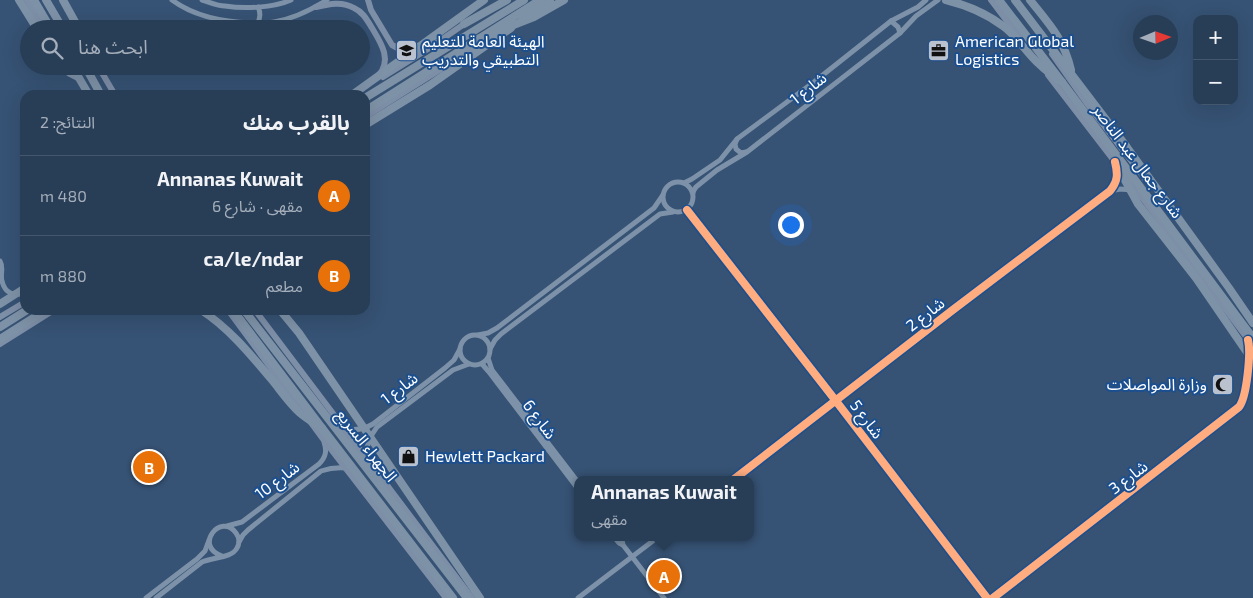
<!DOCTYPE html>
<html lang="ar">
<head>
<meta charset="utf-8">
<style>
	body { margin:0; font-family:"Exo 2","Noto Sans Arabic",sans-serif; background:#344961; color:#f1f3f6; direction:rtl }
	.controls { position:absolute; right:15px; top:15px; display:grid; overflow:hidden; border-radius:10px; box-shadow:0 5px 20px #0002 }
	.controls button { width:45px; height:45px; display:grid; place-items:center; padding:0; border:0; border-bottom:1px solid #44576d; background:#283e57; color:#f1f3f6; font:25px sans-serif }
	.compass { position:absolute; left:1133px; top:15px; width:45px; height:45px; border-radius:50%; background:#283e57; box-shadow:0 5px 20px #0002; rotate:88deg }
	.you { position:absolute; left:790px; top:224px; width:18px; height:18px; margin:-12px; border:4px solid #fff; border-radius:50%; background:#1a73e8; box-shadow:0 0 0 8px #1a73e833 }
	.badge { display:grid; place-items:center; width:32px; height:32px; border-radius:50%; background:#b9c2ce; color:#fff; font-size:16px; font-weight:700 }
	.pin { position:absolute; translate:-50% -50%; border:2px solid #fff; box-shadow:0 1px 5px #0006 }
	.popup { position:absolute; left:574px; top:476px; width:180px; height:65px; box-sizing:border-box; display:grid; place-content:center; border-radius:10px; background:#283e57; filter:drop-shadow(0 1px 4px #0005); font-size:16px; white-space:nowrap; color:#a5aeba }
	.popup b { font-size:19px; color:#f1f3f6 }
	.popup::after { content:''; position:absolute; left:50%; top:100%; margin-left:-10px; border:10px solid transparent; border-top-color:#283e57 }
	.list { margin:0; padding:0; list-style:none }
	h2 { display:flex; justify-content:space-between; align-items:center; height:65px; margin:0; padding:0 20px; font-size:21px }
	h2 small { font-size:16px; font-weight:400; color:#a5aeba }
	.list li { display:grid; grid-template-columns:32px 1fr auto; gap:15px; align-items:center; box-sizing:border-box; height:80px; padding:0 20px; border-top:1px solid #44576d }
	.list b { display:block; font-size:19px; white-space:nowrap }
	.list p { margin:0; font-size:16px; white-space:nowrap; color:#a5aeba }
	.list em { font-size:16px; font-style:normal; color:#a5aeba }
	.icon { flex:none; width:28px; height:28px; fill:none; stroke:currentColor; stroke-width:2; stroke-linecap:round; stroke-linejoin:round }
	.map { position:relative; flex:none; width:1253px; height:598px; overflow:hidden; direction:ltr }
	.search { position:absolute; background:#283e57; box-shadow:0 5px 20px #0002; left:20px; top:20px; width:350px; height:55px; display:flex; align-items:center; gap:12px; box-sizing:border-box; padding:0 18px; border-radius:28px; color:#a5aeba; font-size:19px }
	.panel { position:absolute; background:#283e57; box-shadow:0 5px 20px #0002; left:20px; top:90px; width:350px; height:225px; border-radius:15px; direction:rtl }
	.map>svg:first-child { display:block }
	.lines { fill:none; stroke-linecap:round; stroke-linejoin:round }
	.minor { stroke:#7d92a8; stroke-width:5 }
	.major { stroke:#7d8ea7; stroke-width:6 }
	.highway { stroke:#7e92a7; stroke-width:8 }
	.highway-bridge { stroke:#7e92a7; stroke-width:8 }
	.cycleway-casing { stroke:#1b4f8f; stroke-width:11 }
	.cycleway { stroke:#ffac80; stroke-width:8 }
	.labels { text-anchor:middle; stroke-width:4; stroke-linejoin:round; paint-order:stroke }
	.poi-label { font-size:16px; fill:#fff; stroke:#1b4f8f; text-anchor:start }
	.street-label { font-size:16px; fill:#fff; stroke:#1b4f8f }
</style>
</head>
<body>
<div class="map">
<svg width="1253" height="598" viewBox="0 0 1253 598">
	<rect width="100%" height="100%" fill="#365274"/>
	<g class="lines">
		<g class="minor">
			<path d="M172 0C195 17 223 22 251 23 259 23 267 23 274 22 293 19 311 10 327 0"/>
			<path d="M202 0C209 2 217 6 225 6 244 9 273 8 291 0"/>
			<polyline points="891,21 898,27 900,33"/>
			<path d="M258 23C260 17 261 13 258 7"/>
			<polyline points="737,139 735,144 736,149 741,153 746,152"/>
			<circle cx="678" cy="197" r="15"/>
			<polyline points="684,183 692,179 720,160 737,139 814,82 891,21 918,7 926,0"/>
			<polyline points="1110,191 1120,189 1132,190"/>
			<polyline points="693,193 694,190 696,187 717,170 747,152 900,33 916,16 938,0"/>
			<polyline points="687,210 836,401 987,598"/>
			<path d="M0 261C4 268 0 274 2 281 5 294 14 296 25 293"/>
			<polyline points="478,335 488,333 497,328 654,208 663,195"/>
			<circle cx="475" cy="350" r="15"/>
			<polyline points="490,349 495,340 501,334 660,214 673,212"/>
			<polyline points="488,358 492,370 578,482"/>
			<polyline points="482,364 489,372 578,489"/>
			<path d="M344 428C354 431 363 430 373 424L445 368 454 360 460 349"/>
			<path d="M366 457C366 445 370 436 377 427L453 370 469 364"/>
			<path d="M733 480 954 309 1110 191C1116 183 1118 177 1116 167"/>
			<path d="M227 526 242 522 319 464C326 457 327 451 324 442"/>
			<polyline points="614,537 619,543 623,545"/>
			<polyline points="620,537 622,540 623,545 664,598"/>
			<path d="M239 542 243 535 248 530 321 471C330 468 337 467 346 468"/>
			<polyline points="146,598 197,559 205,551 209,540"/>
			<path d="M156 598 202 562C213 557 232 558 237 548 240 543 239 537 236 533 221 512 193 546 222 556"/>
			<polyline points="578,598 658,537"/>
			<path d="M993 598 1239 407C1246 397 1251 353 1248 341"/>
		</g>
		<g class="major">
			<polyline points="27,0 44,29"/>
			<polyline points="368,0 371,10 392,45 403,51 415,51"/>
			<polyline points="991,0 1019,37"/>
			<path d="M316 7C329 4 342 1 354 8 363 12 367 20 372 28 381 43 392 59 379 75"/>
			<polyline points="1052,54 1088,105 1146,180"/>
			<polyline points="98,66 115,95"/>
			<polyline points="1048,75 1118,166"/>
			<polyline points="383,77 431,47 467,22"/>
			<polyline points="365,117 495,35"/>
			<polyline points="1126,176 1253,346"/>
			<polyline points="228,310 323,439 446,598"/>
			<polyline points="255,310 472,598"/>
			<polyline points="0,317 25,302"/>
			<polyline points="0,344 54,310"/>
		</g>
		<g class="highway">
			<polyline points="19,0 37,29"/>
			<polyline points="34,0 51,29"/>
			<polyline points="46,0 63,29"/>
			<polyline points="63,0 79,29"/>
			<polyline points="999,0 1062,82 1253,338"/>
			<polyline points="1015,0 1126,146"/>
			<path d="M1030 0C1049 24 1064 39 1071 70"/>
			<polyline points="522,20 550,1"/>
			<polyline points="464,24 507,0"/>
			<polyline points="72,66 89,95"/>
			<polyline points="85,66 101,95"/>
			<polyline points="365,98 524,0"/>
			<polyline points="365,111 540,0"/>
			<polyline points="365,125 430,85 511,28"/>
			<polyline points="233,310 322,428 453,598"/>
			<polyline points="244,310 467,598"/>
			<polyline points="0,327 27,310"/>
			<polyline points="0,339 46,310"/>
		</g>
		<g class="highway-bridge">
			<path d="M946 0C966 5 986 13 1003 26 1017 36 1025 51 1038 63 1045 70 1054 77 1062 82"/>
			<polyline points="475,40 534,17 564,0"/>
			<polyline points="62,66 70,73 78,77"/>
			<polyline points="352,95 484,0"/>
			<polyline points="1126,146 1229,288 1253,323"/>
			<polyline points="1117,156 1120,171 1138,204 1196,278 1253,361"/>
			<polyline points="0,304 25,288"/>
			<path d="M201 310C229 328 251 355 272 380 281 391 289 403 300 413 307 419 314 423 322 428"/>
			<polyline points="280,310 299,333 480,598"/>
		</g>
		<defs>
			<g id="cycleway">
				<polyline points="687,210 836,401 987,598"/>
				<path d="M733 480 954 309 1110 191C1118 181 1118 174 1115 162"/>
				<path d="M993 598 1239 407C1247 397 1251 352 1248 340"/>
			</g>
		</defs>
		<use href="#cycleway" class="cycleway-casing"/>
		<use href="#cycleway" class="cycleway"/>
	</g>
	<defs>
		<symbol id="university-square" viewBox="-11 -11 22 22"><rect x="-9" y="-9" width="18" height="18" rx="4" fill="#b9c2ce" stroke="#1b4f8f"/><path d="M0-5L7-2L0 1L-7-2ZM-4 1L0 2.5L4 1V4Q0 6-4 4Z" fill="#111"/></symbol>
		<symbol id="office-square" viewBox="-11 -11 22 22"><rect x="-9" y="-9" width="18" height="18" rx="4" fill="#b9c2ce" stroke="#1b4f8f"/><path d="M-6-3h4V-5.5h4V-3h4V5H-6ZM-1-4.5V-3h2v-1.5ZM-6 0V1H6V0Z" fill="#111"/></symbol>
		<symbol id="mosque-square" viewBox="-11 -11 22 22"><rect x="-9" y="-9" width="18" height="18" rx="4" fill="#b9c2ce" stroke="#1b4f8f"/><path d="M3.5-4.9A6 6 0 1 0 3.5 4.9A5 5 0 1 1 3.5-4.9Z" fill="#111"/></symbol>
		<symbol id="shop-square" viewBox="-11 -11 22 22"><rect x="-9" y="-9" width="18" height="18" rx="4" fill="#b9c2ce" stroke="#1b4f8f"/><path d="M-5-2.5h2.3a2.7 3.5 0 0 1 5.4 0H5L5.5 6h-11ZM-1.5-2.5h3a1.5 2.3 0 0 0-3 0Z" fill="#111"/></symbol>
	</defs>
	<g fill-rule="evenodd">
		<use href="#university-square" x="394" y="38" width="25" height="25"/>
		<use href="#office-square" x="926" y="38" width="25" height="25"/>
		<use href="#mosque-square" x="1210" y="372" width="25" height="25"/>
		<use href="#shop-square" x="396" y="444" width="25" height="25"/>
	</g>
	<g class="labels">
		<g class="poi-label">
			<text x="422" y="47">الهيئة العامة للتعليم<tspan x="422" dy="18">التطبيقي والتدريب</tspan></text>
			<text x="955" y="47">American Global<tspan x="955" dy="18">Logistics</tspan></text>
			<text x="1207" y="390" text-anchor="end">وزارة المواصلات</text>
			<text x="425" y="462">Hewlett Packard</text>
		</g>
		<g class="street-label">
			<text transform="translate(808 88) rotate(-38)" y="6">شارع 1</text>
			<text transform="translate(1138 161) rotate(53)" y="6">شارع جمال عبد الناصر</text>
			<text transform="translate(925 314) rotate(-38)" y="6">شارع 2</text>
			<text transform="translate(399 388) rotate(-37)" y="6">شارع 1</text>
			<text transform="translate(540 419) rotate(53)" y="6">شارع 6</text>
			<text transform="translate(867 419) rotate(53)" y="6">شارع 5</text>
			<text transform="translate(367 445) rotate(52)" y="6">الجهراء السريع</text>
			<text transform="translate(1128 477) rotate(-37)" y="6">شارع 3</text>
			<text transform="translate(277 480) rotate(-37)" y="6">شارع 10</text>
		</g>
	</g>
</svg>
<div class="controls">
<button>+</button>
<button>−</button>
</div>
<svg class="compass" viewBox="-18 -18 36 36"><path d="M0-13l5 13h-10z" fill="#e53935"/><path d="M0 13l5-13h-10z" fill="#a5aeba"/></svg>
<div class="you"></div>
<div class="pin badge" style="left:664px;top:576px;background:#e8710a">A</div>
<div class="popup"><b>Annanas Kuwait</b>مقهى</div>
<div class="pin badge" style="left:149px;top:467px;background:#e8710a">B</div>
<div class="search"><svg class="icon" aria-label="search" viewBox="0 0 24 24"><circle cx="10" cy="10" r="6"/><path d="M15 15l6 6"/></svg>ابحث هنا</div>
<section class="panel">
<h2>بالقرب منك<small>النتائج: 2</small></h2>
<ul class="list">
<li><span class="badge" style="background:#e8710a">A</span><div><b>Annanas Kuwait</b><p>مقهى · شارع 6</p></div><em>480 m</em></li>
<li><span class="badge" style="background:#e8710a">B</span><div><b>ca/le/ndar</b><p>مطعم</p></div><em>880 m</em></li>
</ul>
</section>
</div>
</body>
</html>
